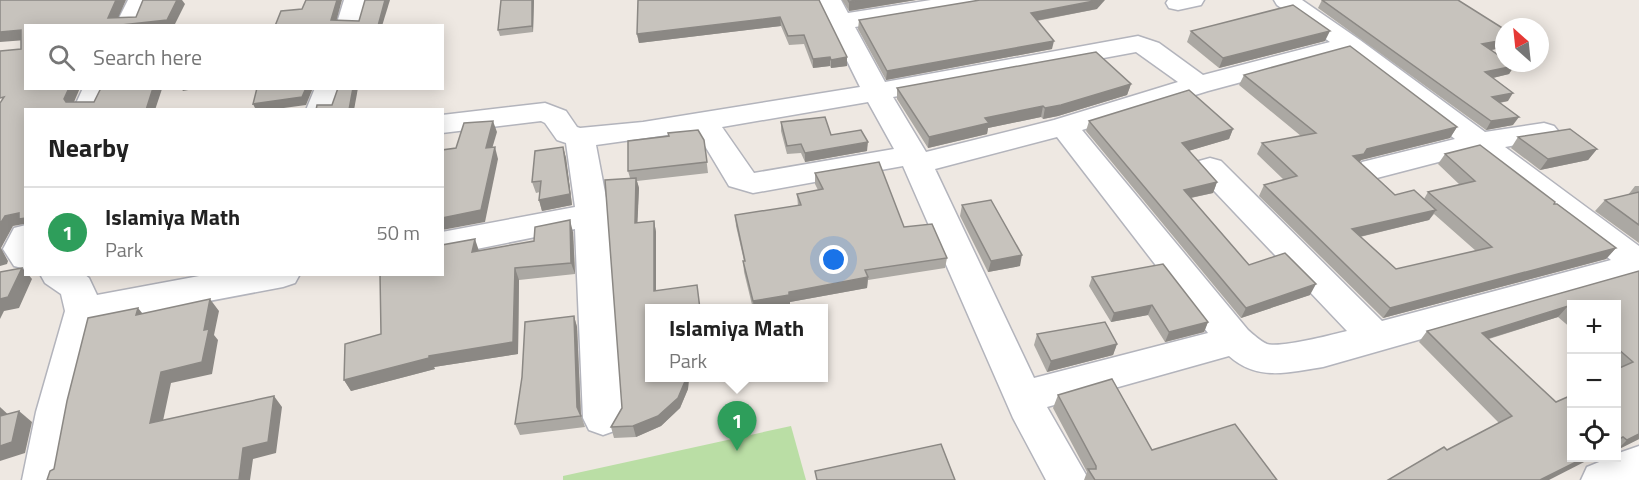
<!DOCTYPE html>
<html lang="en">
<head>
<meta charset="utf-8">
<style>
	body { margin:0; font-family:"Titillium Web",sans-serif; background:#f2f2f2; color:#222 }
	.controls { position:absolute; right:18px; bottom:18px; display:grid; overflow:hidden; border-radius:0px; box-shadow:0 3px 15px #0003 }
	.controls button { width:54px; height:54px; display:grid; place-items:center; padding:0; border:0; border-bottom:2px solid #e0e0e0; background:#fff; color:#222; font:30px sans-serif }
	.compass { position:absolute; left:1495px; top:18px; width:54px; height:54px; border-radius:50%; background:#fff; box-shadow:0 3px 15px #0003; rotate:333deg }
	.you { position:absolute; left:834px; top:260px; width:21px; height:21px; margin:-15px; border:4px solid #fff; border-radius:50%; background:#1a73e8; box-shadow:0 0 0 9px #1a73e833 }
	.badge { display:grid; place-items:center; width:39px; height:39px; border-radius:50%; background:#5474e9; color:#fff; font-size:20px; font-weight:700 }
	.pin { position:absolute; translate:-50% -50px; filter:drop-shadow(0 2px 3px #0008) }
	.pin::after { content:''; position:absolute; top:32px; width:21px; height:18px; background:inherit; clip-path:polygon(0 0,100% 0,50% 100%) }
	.popup { position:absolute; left:645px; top:304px; width:183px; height:78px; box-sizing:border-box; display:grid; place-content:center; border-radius:0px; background:#fff; filter:drop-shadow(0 2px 4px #0005); font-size:20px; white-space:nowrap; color:#767676 }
	.popup b { font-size:22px; color:#222 }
	.popup::after { content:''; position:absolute; left:50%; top:100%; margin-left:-12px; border:12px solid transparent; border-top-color:#fff }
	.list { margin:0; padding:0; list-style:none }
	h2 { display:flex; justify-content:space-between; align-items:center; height:78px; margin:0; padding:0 24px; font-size:26px }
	h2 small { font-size:20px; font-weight:400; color:#767676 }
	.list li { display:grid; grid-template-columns:39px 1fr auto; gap:18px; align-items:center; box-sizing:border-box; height:90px; padding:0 24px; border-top:2px solid #e0e0e0 }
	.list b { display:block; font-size:22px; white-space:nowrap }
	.list p { margin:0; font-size:20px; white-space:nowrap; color:#767676 }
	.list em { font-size:20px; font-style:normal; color:#767676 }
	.icon { flex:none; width:33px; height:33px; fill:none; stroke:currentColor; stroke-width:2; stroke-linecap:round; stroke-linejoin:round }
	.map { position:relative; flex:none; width:1639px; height:480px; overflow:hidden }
	.search { position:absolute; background:#fff; box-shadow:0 3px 15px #0003; left:24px; top:24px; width:420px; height:66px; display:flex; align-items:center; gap:15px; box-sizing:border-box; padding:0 21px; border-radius:0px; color:#767676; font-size:22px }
	.panel { position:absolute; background:#fff; box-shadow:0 3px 15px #0003; left:24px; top:108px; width:420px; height:168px; border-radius:0px }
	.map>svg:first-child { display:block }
	.green { fill:#badea5 }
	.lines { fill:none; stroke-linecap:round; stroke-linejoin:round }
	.minor-casing { stroke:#b3b4bc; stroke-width:3 }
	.minor { fill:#fff; fill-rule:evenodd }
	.wall { fill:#aba8a3; fill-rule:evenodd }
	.shaded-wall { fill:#8b8884 }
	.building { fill:#c7c3bd; stroke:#8b8884; stroke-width:1.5 }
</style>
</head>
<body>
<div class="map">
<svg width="1639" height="480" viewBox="0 0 1639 480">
	<rect width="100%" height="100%" fill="#eee8e2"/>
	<polygon class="green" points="791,426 806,480 563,480 563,476"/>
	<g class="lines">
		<defs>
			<g id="minor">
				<polygon points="128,0 152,0 140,26 115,26"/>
				<polygon points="344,0 368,0 361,26 336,26"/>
				<path d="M817 0H841L848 13 931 0H989L986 5 977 7 855 27 885 82 1138 36 1159 43 1203 75 1330 42 1277 5 1274 0H1302L1360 40 1485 132 1544 123 1554 126 1559 132 1554 138 1505 147 1639 246V277L1323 367C1289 372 1258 382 1229 356L1047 407 1089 480H1046L1013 418 903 166 753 193 729 186 696 131 596 145 607 203 623 418 617 430 603 435 589 430 583 418 575 229 442 256V232L575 207 566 143 557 140 545 123 541 121 442 133V115L545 103 566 111 577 127 580 128 643 122 860 87ZM1136 52 1178 82 1054 120 926 152 893 97ZM1346 54 1455 139 1362 162 1358 169 1362 176 1373 179 1473 153 1611 260 1382 321 1221 161 1210 158 1199 161 1195 168 1199 175 1347 331C1331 335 1281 348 1267 344 1260 341 1254 335 1248 330L1082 130 1208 91ZM868 102 894 149 754 173 722 127ZM1057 137 1208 333 1034 378 935 169Z"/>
				<polygon points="1168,0 1204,0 1201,5 1178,10 1169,8 1166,3"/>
				<polygon points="83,88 110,88 101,110 73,110"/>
				<polygon points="315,88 343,88 334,110 306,110"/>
				<polygon points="26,225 26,269 14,266 3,249 14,228"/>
				<polygon points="40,274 84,274 89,278 97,295 210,274 300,274 295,283 283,287 98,322 76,412 64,480 22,480 36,412 65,311 61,294 45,283"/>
				<polygon points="1639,446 1639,480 1581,480 1587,467 1609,458 1616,458 1616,454"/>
			</g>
		</defs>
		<use href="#minor" class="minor-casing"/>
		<use href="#minor" class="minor"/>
	</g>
	<g class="wall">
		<polygon points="534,0 533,32 500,36 498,30"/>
		<polygon points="819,0 847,66 831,68 830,66 813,68 804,44 789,45 781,26 639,43 637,34"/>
		<polygon points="842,0 916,0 849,11"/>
		<polygon points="1322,0 1504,29 1504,43 1501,48 1490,50 1514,66 1509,74 1493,78 1508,101 1500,103 1513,125 1486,130 1318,8"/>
		<polygon points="1097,9 1037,21 1052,49 886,80 858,29 859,20"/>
		<polygon points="1191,31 1325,41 1219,68 1187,42"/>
		<path d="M1244 75 1457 127 1450 138 1361 160 1360 162 1395 195 1424 199 1428 192 1460 185 1438 164 1445 154 1554 204 1616 248 1606 259 1383 318 1259 196 1264 185 1284 180 1257 154 1262 143 1301 136 1239 85ZM1434 214 1476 251 1396 269 1360 237 1429 220Z"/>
		<polygon points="1131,84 1127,95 1058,116 1043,119 1041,117 988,128 987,134 928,148 897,99 897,88"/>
		<polygon points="1089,121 1233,129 1229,139 1188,151 1217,182 1213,193 1191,198 1249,265 1310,295 1241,318 1086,131"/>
		<polygon points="781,122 831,135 867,151 805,162 801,153 787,154 781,131"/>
		<polygon points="1518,137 1597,149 1588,160 1540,170 1511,148"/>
		<polygon points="704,140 708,173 637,181 639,188 637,223 654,221 656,232 650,378 689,378 688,389 680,408 661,426 636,437 614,438 611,427 622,408 630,178 628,171"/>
		<polygon points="563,147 566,158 572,205 542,211 539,200 540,192 536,193 532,182"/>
		<polygon points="815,173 904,227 947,258 945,268 868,280 867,288 790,302 790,305 773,309 753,309 744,272 743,261 744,261 736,226 735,215 798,206 797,194 818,190 815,184"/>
		<polygon points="1635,186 1639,186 1639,243 1595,211 1605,200 1628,195"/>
		<polygon points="962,205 1020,266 988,272 960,216"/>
		<polygon points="573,232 575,274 519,280 518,354 434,367 435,369 351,391 344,380 381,334 479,251 534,241"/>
		<polygon points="1639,271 1639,439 1617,450 1617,304 1572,304 1572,329 1558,317 1489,339 1549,480 1447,450 1499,423 1419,342 1427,331"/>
		<polygon points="1092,277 1208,322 1204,332 1165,342 1148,315 1111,322 1089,286"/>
		<polygon points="574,316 577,327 581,415 585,427 520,435 515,424 522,377"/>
		<polygon points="1037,334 1117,344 1113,355 1047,372 1034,345"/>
		<polygon points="1058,395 1152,450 1277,480 1084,480 1087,472 1053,408"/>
	</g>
	<g class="shaded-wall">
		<polygon points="116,0 126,0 115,25 167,20 172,0 182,0 185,4 174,26 112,26 108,18"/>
		<polygon points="337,0 342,0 335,26 331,20"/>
		<polygon points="385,0 390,0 382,26 378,26"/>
		<polygon points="532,0 534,0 533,32 532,26"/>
		<polygon points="862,0 916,0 849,11 849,2"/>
		<polygon points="1099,0 1105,0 1097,9 1029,22 1031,13"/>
		<polygon points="780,17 781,26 639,43 637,34"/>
		<polygon points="21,30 26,40 0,42 0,32"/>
		<polygon points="1330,31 1325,41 1219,68 1223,58"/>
		<polygon points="1502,36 1504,36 1504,43 1501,48 1477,53 1482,44"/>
		<polygon points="1054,41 1052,49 886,80 887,71"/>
		<polygon points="830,57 830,66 813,68 813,59"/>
		<polygon points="847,57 847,66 831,68 831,60"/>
		<polygon points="1514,66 1509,74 1480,81 1485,72"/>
		<polygon points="1131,84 1127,95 1058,116 1043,119 1045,108"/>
		<polygon points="69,88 80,88 71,109 64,99"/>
		<polygon points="153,88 162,89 155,110 146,110"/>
		<polygon points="181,88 199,88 183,91"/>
		<polygon points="306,88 313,88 306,105 269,110 256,110 253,104"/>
		<polygon points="353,88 358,88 354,110 349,110"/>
		<polygon points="1513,93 1508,101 1486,105 1492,97"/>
		<polygon points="1043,106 1041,117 988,128 987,134 928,148 929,137 985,118"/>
		<polygon points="1519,117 1513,125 1486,130 1491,121"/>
		<polygon points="493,121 497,132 489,159 486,148"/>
		<polygon points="1457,127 1450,138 1361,160 1358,164 1353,156 1367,149"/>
		<polygon points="1233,129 1229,139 1178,154 1182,143"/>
		<polygon points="868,142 867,151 805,162 805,153"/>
		<polygon points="495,147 498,159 485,222 442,230 442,218"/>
		<polygon points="563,147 566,158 572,205 542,211 539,200"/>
		<polygon points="1597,149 1588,160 1540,170 1548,159"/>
		<polygon points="636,178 639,188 637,234 635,223"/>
		<polygon points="1217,182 1213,193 1180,200 1184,190"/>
		<polygon points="1436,210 1429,220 1346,240 1352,229"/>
		<polygon points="19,213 26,218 26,226 24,224 13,226 1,248 8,261 7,264 0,266 0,224 5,216"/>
		<polygon points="570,220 573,232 575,274 571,263"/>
		<polygon points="654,221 656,232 656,302 654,291"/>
		<polygon points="475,239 479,251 472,252"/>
		<polygon points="1616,248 1606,259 1383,318 1390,308"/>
		<polygon points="1022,255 1020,266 988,272 991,261"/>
		<polygon points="22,268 26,272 26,274 28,274 32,279 19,308 4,311 0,319 0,299"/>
		<polygon points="515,268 519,280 518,354 434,367 435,369 351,391 344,380"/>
		<polygon points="868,277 867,288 790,302 790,305 773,309 754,309 753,301 789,292"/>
		<polygon points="1316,284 1310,295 1241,318 1246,308"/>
		<polygon points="210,299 219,311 214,335 218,340 212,374 171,383 160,435 150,423 161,372 204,330"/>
		<polygon points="1152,305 1148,315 1111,322 1114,313"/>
		<polygon points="1568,306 1558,317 1474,343 1482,333"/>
		<polygon points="138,308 148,320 136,315"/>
		<polygon points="574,316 577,327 581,418 577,407"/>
		<polygon points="1208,322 1204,332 1165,342 1169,332"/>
		<polygon points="1117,344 1113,355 1047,372 1051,361"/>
		<polygon points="686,378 689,378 688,389 680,408 661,426 636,437 633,426"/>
		<polygon points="274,396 282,407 276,453 253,459 250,480 239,480 243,448"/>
		<polygon points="0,407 13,419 0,419"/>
		<polygon points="19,411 32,422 25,453 0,461 0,446"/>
		<polygon points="1639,434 1639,439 1617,450 1627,440"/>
		<polygon points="1584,458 1592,458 1549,480 1540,480"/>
	</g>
	<g class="building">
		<polygon points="0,0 116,0 108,18 136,17 143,0 177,0 167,20 112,26 26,26 26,88 69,88 64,99 66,102 94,102 101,88 153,88 146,110 26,110 26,218 19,219 19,213 5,216 0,224 0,103 4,97 0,98 0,51 21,49 21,30 0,32"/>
		<polygon points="306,0 337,0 331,20 359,21 365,0 385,0 378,26 275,26 281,11 302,9"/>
		<polygon points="501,0 532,0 532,26 498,30"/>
		<polygon points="638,0 819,0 847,57 831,60 830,57 813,59 804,35 788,36 780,17 637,34"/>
		<polygon points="848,0 862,0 849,2"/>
		<polygon points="980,0 1099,0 1031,13 1054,41 887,71 859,20"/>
		<polygon points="1322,0 1458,0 1504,29 1504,36 1502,36 1504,38 1504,40 1482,44 1504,59 1504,63 1510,63 1514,66 1485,72 1513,93 1492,97 1519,117 1491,121"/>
		<polygon points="1293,5 1330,31 1223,58 1191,31"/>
		<polygon points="1350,46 1457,127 1367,149 1364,154 1353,156 1395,195 1414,190 1436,210 1352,229 1396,269 1492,247 1428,192 1475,181 1445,154 1480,145 1555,202 1554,204 1557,204 1616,248 1390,308 1264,185 1297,176 1262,143 1316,133 1244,75"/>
		<polygon points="1096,52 1131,84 1061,105 1045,108 1043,106 985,118 989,123 929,137 897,88"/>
		<polygon points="257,88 306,88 302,97 253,104"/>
		<polygon points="338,88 353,88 349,110 316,110 317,105 332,105"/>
		<polygon points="1189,90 1233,129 1182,143 1217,182 1184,190 1249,265 1285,253 1316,284 1246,308 1089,121"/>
		<polygon points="825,117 831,135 861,130 868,142 805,153 801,144 787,146 781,122"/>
		<polygon points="493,121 486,148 495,147 481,210 442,218 442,150 456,148 464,123"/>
		<polygon points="1570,129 1597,149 1548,159 1518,137"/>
		<polygon points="698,130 704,140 707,162 628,171 628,141 669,136 668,133"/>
		<polygon points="563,147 570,194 539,200 541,181 532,182 535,151"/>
		<polygon points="879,162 904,227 932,224 947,258 865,270 868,277 789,292 789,295 753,301 743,261 745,261 735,215 801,205 797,194 823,189 815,173"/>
		<polygon points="636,178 635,223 654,221 654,291 697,285 700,309 650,309 650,378 686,378 686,379 678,398 658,416 633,426 611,427 622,408 605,180"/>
		<polygon points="1639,192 1639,225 1605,200"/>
		<polygon points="991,200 1022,255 991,261 962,205"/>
		<polygon points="570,220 571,263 515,268 513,342 429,356 429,358 344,380 345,344 381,334 380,274 442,274 442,245 475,239 472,252 534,241 535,227"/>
		<polygon points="1163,264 1208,322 1169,332 1152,305 1114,313 1092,277"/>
		<polygon points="22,268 8,297 0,299 0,272"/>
		<polygon points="1639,271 1639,434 1627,440 1623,437 1617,440 1617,369 1633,362 1617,348 1617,304 1572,304 1572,310 1568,306 1482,333 1556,402 1572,395 1572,458 1584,458 1540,480 1388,480 1444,447 1447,450 1512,416 1427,331"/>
		<polygon points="210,299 204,330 209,329 202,362 161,372 150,423 274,396 268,442 243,448 239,480 47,480 50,471 54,469 67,401 88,318 138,308 136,315"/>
		<polygon points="574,316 577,407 581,416 515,424 522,377 525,322"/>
		<polygon points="1105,322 1117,344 1051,361 1037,334"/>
		<polygon points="1112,379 1152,450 1235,424 1277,480 1095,480 1088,469 1096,469 1096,466 1058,395"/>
		<polygon points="19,411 12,442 0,446 0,416"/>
		<polygon points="941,444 955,480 817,480 815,471"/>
	</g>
</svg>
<div class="controls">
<button>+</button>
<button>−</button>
<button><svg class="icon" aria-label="locate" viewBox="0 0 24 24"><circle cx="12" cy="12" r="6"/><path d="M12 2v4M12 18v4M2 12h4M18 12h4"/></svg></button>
</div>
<svg class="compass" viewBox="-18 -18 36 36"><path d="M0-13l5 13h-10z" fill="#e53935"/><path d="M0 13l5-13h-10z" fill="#767676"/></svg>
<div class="you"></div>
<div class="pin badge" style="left:737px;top:451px;background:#2e9e5b">1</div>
<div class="popup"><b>Islamiya Math</b>Park</div>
<div class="search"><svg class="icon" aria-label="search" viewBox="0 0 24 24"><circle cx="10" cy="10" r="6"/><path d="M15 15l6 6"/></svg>Search here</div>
<section class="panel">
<h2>Nearby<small></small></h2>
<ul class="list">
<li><span class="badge" style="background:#2e9e5b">1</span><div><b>Islamiya Math</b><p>Park</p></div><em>50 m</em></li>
</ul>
</section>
</div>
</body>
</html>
